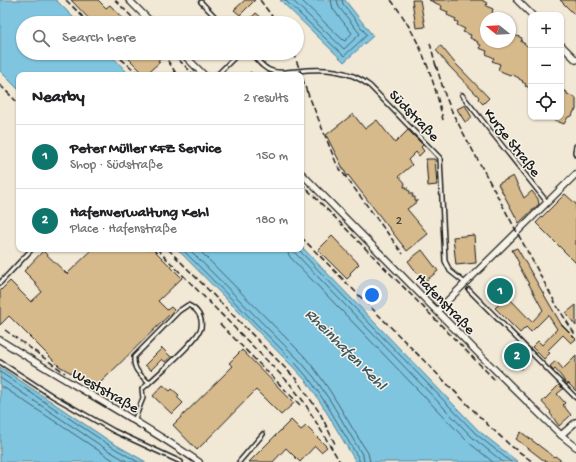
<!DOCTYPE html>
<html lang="en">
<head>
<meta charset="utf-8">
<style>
	body { margin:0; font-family:"Gochi Hand",sans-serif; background:#f6f6f6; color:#202124 }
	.controls { position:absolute; right:12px; top:12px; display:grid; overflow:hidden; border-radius:8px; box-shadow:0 1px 3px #0004 }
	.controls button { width:36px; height:36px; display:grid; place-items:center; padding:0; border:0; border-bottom:1px solid #e0e0e0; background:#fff; color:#202124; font:20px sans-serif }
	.compass { position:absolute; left:480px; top:12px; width:36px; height:36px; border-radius:50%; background:#fff; box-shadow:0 1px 3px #0004; rotate:288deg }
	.you { position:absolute; left:372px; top:295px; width:14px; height:14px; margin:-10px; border:3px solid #fff; border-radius:50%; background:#1a73e8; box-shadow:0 0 0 6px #1a73e833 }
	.badge { display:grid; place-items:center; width:26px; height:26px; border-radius:50%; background:#0f766e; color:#fff; font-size:13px; font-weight:700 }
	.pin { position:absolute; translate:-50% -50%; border:2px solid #fff; box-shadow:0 1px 4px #0006 }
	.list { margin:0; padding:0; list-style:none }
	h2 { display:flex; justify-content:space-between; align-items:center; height:52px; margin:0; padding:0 16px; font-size:17px }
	h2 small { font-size:13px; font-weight:400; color:#757577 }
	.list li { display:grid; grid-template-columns:26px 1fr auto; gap:12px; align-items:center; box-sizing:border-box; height:64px; padding:0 16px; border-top:1px solid #e0e0e0 }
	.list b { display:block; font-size:15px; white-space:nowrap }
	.list p { margin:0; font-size:13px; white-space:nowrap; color:#757577 }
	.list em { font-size:13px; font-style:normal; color:#757577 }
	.icon { flex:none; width:22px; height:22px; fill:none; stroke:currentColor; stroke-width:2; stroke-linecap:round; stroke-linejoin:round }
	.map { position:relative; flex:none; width:576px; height:462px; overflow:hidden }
	.search { position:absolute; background:#fff; box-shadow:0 1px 3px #0004; left:16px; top:16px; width:288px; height:44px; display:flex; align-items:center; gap:10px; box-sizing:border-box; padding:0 14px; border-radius:22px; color:#757577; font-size:15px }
	.panel { position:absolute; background:#fff; box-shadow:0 1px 3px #0004; left:16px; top:72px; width:288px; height:180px; border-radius:8px }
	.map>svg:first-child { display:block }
	.water { fill:#7fc5e0; stroke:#578192 }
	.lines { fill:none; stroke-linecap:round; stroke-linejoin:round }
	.shore { stroke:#44606a; stroke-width:1 }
	.building { fill:#d7ba8c; stroke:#1c1c1c }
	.service-casing { stroke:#1c1c1c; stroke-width:6 }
	.minor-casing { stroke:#1c1c1c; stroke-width:8 }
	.service { stroke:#f7f3e8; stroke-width:3 }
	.minor { stroke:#f7f3e8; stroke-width:5.5 }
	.rail { stroke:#1c1c1c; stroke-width:1.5; stroke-dasharray:6 3; stroke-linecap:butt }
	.labels { text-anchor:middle; stroke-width:3; stroke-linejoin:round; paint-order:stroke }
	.number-label { font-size:13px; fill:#4b4438 }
	.street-label { font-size:15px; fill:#1c1c1c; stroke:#f7f3e8 }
	.water-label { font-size:16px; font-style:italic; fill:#3f5761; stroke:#f7f3e8 }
</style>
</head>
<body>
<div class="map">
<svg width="576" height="462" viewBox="0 0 576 462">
	<rect width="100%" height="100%" fill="#f1e8d6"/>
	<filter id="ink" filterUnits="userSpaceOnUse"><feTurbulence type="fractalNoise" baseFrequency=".025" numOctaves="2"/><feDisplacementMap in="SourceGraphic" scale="8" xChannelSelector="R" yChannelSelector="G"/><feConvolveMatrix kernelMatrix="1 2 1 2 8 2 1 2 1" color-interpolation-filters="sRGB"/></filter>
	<g filter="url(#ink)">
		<g class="water">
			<polygon points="0,0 56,0 79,23 23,23 23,53 109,53 126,71 123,75 19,75 19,90 0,71"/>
			<polygon points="280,0 345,0 373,36 344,62"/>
			<polygon points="301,246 479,431 518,462 356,462 324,408 307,382 293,367 177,249 301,249"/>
			<polygon points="0,367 111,442 146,462 0,462"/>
		</g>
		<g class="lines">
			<g class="shore">
				<polyline points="285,0 344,56 367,35 343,4 342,0"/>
				<polyline points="292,0 344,49 360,34 339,7 337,0"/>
				<polyline points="301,0 343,40 345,41 352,33 333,9 331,0"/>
				<polyline points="182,249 296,364 310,380 327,405 359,459 359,462"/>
				<polyline points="189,249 300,361 314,377 331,402 363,456 364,462"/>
				<path d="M198 249 304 356C331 387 346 420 368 453L370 462"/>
				<polyline points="286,249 290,257 468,442 493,462"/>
				<polyline points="292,249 295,253 472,437 503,462"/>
				<polyline points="298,249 476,434 511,462"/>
				<polyline points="0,372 109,445 138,462"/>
				<polyline points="0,378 106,449 128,462"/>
				<polyline points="0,385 116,462"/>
			</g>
		</g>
		<g class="building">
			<polygon points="71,0 98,0 106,8 110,5 127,23 93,23"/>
			<polygon points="245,0 255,0 240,15 234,10"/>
			<polygon points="412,0 420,0 425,27 416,28"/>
			<polygon points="429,0 483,0 483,1 487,3 486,6 493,9 492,13 505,18 486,18 486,42 510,42 510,30 516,32 514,35 522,38 521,42 524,43 530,49 528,55 531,56 531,88 525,86 526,84 522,82 523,81 519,79 519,78 511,74 510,75 498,70 500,64 492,61 494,58 486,54 487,51 479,48 481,45 477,43 478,42 470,38 471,35 463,32 465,29 457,25 458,22 455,21 456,19 447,15 448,12 441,9 442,6"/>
			<polygon points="560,0 576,0 576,16"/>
			<polygon points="256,13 263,19 259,23 246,23"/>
			<polygon points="441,46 454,62 489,98 483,104 478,99 479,97 449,66 436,50"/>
			<polygon points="123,53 157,53 160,56 160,58 158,61 160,62 145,75"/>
			<polygon points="561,90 567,92 567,94 576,98 576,110 574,111 572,116 568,117 564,124 547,117 561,117"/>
			<polygon points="465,105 472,118 465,122 457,109"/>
			<polygon points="353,114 365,129 377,120 395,143 408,130 423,145 421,147 424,151 419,156 416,152 408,160 412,165 399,176 405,183 404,187 407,187 407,190 410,191 410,194 413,194 412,197 415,197 415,201 418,201 407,209 428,234 407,251 348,175 347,176 326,135"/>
			<polygon points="426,159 435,159 437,185 428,186"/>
			<polygon points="513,176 524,198 532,191 538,199 539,204 519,223 498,184"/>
			<polygon points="565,194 576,204 576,263 536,223"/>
			<polygon points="474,235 476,263 456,265 453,237"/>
			<polygon points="332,236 359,264 350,273 351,275 347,279 318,250"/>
			<polygon points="517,248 561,324 576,339 571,343 563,335 547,351 550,353 544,359 532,347 538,341 542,345 557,329 548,315 531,332 526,327 520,333 495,308 503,301 494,291 502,284 512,294 509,298 532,322 543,310 518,264 519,263 512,250"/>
			<polygon points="93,249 153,249 182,278 158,301 167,310 171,307 174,310 96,387 59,366 9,316 0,325 0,291 10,281 31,302 42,292 36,285 36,283 24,271 43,251 67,274"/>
			<polygon points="422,250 438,271 424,282 408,261"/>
			<polygon points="576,305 576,326 566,313"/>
			<polygon points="514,344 530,360 521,369 505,353"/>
			<polygon points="162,348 171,357 165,362 162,359 151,370 145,365"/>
			<polygon points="242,350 294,403 281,415 256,390 197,450 173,425 233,366 229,363"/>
			<polygon points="576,356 576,391 568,383 567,385 561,376 555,369 553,371 550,366 556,361 563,369"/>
			<polygon points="163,385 170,391 172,389 179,395 177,397 183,403 172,414 153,396"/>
			<polygon points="559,385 563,389 557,394 565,403 563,405 571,415 559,426 550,413 551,412 542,402"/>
			<polygon points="291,420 301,430 306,426 327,447 321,452 315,446 300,462 286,448 273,462 249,462"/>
			<polygon points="521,432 554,457 555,456 563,462 546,462 516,439"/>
		</g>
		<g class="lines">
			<defs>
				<g id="service">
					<polyline points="201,2 221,23"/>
					<polyline points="270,23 272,21"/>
					<path d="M251 53C257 59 263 69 272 71 279 74 289 71 297 71 323 68 349 69 370 86L440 158 445 261 450 271 465 283"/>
					<polyline points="217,75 239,53"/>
					<polyline points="462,95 547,202"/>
					<polyline points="576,146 575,152 576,155"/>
					<polyline points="0,283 32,249"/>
					<polyline points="469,290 576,398"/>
					<polyline points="0,362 54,397 114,431 181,462"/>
					<path d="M134 421 143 398 142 389 149 383C160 372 197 341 201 328 203 317 197 309 188 305L179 311 134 357C133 370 140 374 149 383"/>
					<polyline points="239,462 263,434"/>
				</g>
				<g id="minor">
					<polyline points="129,0 152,23"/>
					<polyline points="517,0 532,15"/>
					<polyline points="561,45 576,60"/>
					<polyline points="182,53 204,75"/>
					<polyline points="301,173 486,361 561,435 576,447"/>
					<polyline points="437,311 576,174"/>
					<path d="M0 340C66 382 135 418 199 462"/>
					<polyline points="561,435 576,422"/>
				</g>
			</defs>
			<use href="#service" class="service-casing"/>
			<use href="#minor" class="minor-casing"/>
			<use href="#service" class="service"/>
			<use href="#minor" class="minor"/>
			<g class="rail">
				<polyline points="66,0 89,23"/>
				<polyline points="115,0 138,23"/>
				<polyline points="260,0 277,23"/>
				<path d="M391 0C419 36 433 75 443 120"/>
				<polyline points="430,43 437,70"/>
				<polyline points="114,53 140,75"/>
				<polyline points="163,53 177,75"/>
				<polyline points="172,53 194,75"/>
				<polyline points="293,53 300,70 308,96"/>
				<polyline points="436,65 445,95 453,114 557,306 576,336"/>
				<polyline points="250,72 253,75"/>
				<polyline points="0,85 19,104"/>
				<polyline points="307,91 337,165 403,254"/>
				<polyline points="301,183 494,379"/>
				<polyline points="301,237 488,425 511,446 533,462"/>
				<polyline points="157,249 290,384 304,402 340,462"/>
				<polyline points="168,249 296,379 320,413 336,446"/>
				<polyline points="220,324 300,405"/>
				<polyline points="5,330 65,373"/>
			</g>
		</g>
	</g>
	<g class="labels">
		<g class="number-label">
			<text x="399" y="224">2</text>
		</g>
		<g class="street-label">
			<text transform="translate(415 115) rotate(46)" y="5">Südstraße</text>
			<text transform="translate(513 142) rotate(52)" y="5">Kurze Straße</text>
			<text transform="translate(446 303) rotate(46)" y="5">Hafenstraße</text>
			<text transform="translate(106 390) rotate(30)" y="5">Weststraße</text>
		</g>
		<g class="water-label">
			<text transform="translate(347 348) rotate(45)" y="6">Rheinhafen Kehl</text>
		</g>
	</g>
</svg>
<div class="controls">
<button>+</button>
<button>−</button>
<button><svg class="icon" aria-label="locate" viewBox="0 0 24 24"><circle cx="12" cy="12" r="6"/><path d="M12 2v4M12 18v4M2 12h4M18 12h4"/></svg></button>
</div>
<svg class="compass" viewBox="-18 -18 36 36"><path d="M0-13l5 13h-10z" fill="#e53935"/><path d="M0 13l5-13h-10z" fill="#757577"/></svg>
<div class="you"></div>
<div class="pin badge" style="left:500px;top:291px">1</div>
<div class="pin badge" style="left:517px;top:356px">2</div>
<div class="search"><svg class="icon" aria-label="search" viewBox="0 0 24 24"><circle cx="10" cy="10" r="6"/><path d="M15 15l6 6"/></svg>Search here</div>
<section class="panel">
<h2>Nearby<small>2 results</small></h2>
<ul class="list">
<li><span class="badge">1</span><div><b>Peter Müller KFZ Service</b><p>Shop · Südstraße</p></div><em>150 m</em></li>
<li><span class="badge">2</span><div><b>Hafenverwaltung Kehl</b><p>Place · Hafenstraße</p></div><em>180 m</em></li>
</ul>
</section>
</div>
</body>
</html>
